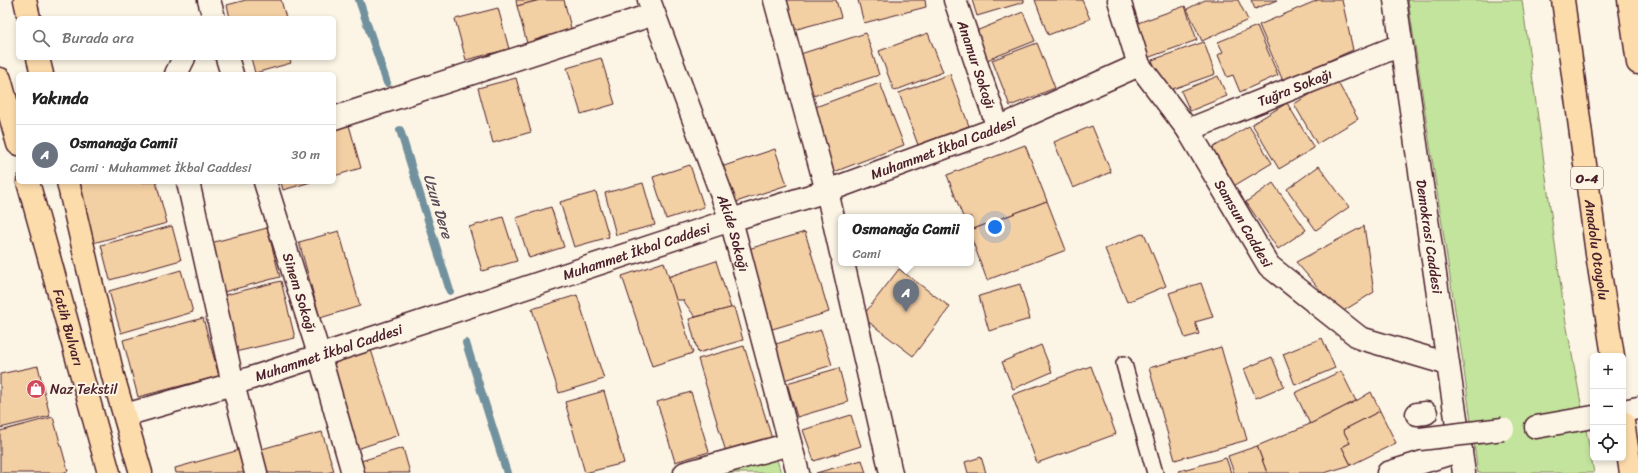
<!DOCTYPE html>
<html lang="tr">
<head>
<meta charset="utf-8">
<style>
	body { margin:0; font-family:Sriracha,sans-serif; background:#f2f2f2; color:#222 }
	.controls { position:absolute; right:12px; bottom:12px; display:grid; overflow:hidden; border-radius:6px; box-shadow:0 2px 6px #0003 }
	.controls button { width:36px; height:36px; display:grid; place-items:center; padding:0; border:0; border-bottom:1px solid #e0e0e0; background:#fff; color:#222; font:20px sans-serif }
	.you { position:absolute; left:995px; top:227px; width:14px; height:14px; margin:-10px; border:3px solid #fff; border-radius:50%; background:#1a73e8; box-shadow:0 0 0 6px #1a73e833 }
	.badge { display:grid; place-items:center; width:26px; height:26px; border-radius:50%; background:#2563eb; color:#fff; font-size:13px; font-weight:700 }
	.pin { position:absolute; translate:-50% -33px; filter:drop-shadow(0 1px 2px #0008) }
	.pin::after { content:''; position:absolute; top:21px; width:14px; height:12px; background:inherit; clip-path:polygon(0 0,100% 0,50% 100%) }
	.popup { position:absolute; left:838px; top:214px; width:136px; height:52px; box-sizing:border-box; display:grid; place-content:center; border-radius:6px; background:#fff; filter:drop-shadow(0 1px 3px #0005); font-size:13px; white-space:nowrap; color:#767676 }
	.popup b { font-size:15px; color:#222 }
	.popup::after { content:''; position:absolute; left:50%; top:100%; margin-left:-8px; border:8px solid transparent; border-top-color:#fff }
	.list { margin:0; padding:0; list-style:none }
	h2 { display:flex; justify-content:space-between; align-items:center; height:52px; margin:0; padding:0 16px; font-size:17px }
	h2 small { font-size:13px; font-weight:400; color:#767676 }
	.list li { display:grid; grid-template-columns:26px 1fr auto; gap:12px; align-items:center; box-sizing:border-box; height:60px; padding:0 16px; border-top:1px solid #e0e0e0 }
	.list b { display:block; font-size:15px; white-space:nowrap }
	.list p { margin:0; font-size:13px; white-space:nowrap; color:#767676 }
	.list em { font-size:13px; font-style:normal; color:#767676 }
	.icon { flex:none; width:22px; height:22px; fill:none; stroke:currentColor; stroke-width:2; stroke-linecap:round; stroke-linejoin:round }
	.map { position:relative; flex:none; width:1638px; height:473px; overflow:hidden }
	.search { position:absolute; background:#fff; box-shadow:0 2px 6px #0003; left:16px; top:16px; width:320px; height:44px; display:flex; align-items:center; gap:10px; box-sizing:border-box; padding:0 14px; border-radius:6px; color:#767676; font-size:15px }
	.panel { position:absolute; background:#fff; box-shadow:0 2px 6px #0003; left:16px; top:72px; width:320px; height:112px; border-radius:6px }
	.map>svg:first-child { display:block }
	.green { fill:#c3e49d; stroke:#868264 }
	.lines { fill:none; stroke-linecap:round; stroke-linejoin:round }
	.stream { stroke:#72919e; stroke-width:8 }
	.building { fill:#f3cfa4; stroke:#4a1f2b }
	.lane-casing { stroke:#4a1f2b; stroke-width:18 }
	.street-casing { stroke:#4a1f2b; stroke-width:25 }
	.secondary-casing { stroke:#4a1f2b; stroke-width:25 }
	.primary-casing { stroke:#4a1f2b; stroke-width:25 }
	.highway-casing { stroke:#4a1f2b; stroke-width:25 }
	.lane { stroke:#fcf5e5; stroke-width:15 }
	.street { stroke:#fcf5e5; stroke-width:22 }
	.secondary { stroke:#fcf5e5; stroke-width:22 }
	.primary { stroke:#fddcac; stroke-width:22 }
	.highway { stroke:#fddcac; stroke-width:22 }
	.street-bridge-casing { stroke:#4a1f2b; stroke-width:25; stroke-linecap:butt }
	.street-bridge { stroke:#fcf5e5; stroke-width:22 }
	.labels { text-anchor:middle; stroke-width:4; stroke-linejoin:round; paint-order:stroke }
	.shield { fill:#fcf5e5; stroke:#7f5f63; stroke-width:1 }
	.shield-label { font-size:13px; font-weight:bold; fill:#4a1f2b }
	.street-label { font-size:14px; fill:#4a1f2b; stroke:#fcf5e5 }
	.poi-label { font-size:14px; fill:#4a1f2b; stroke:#fcf5e5; text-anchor:start }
	.water-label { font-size:15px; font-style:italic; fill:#5b4e5b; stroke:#fcf5e5 }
</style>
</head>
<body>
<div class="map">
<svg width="1638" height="473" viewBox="0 0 1638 473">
	<rect width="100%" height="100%" fill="#fcf5e5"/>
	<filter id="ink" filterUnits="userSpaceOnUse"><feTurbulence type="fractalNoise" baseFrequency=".025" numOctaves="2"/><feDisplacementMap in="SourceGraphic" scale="8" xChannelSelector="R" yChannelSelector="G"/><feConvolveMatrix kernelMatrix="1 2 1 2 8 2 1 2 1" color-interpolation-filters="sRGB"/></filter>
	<g filter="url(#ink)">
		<g class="green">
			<polygon points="1408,0 1522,0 1565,317 1594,473 1478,473 1462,356"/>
			<polygon points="774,450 781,473 704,473"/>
		</g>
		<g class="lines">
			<g class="stream">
				<polyline points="359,0 387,83"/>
				<polyline points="400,130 450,291"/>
				<polyline points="466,343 507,473"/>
			</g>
		</g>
		<g class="building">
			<polygon points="246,0 281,0 286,18 230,18 227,5"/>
			<polygon points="516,0 540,0 517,6"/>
			<polygon points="540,0 564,0 573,36 528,47 517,6"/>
			<polygon points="782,0 836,0 841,17 790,31"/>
			<polygon points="858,0 925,0 926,7 864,23"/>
			<polygon points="972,0 1024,0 1024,2 977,16"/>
			<polygon points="1035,0 1082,0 1090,19 1048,35"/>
			<polygon points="1205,0 1238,0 1248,20 1202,41 1187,9"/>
			<polygon points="1251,0 1277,0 1255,9"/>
			<polygon points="1318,0 1342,0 1353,50 1283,81 1259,25"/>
			<polygon points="1185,6 1197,40 1147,58 1135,24"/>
			<polygon points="498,8 509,49 466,60 455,19"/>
			<polygon points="1023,12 1035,41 987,60 976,31"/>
			<polygon points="1257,26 1278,75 1240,92 1233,75 1227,77 1218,55 1223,52 1218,42"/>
			<polygon points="866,33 879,75 807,98 794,56"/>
			<polygon points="928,33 943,72 894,91 879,51"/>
			<polygon points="1204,42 1215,74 1164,92 1152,60"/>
			<polygon points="1037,43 1055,88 1010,106 992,60"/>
			<polygon points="251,58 289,58 291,63 255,73"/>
			<polygon points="601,58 615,104 581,114 567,68"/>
			<polygon points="950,74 969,126 918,145 899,93"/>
			<polygon points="1218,76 1227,96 1190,111 1181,91"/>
			<polygon points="516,78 531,132 493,143 478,88"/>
			<polygon points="1336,79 1358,119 1317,144 1294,104"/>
			<polygon points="880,83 904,145 834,172 810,109"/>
			<polygon points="1287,103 1314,148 1279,169 1252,124"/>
			<polygon points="349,125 361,168 334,176 334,129"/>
			<polygon points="1092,126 1111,172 1073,188 1054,142"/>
			<polygon points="1249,126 1272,163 1232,187 1209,150"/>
			<polygon points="1025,145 1047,201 971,230 971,217 963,217 947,175"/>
			<polygon points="775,149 787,185 733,203 721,167"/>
			<polygon points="690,165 704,207 666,219 653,177"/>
			<polygon points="1319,166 1349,207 1316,230 1287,189"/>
			<polygon points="77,182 156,182 167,223 93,243"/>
			<polygon points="281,182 311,182 283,190"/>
			<polygon points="643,183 655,225 616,235 605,193"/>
			<polygon points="1273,183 1306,230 1278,249 1246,202"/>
			<polygon points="596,192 609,237 574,247 560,202"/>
			<polygon points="1047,201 1066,250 987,280 971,237 971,230"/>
			<polygon points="551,207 564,247 529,258 516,218"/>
			<polygon points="503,217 517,261 482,271 469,227"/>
			<polygon points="172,226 181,260 110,280 101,245"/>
			<polygon points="1364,226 1374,292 1340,313 1296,262"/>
			<polygon points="267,228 280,277 216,294 203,245"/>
			<polygon points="339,231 360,306 320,318 299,242"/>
			<polygon points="805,232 829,312 769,330 745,250"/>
			<polygon points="1144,233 1166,286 1127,302 1105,249"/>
			<polygon points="716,261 731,308 695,317 683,300 676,300 668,277"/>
			<polygon points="664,262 693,353 652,366 622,276"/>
			<polygon points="899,269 950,307 913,356 862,317"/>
			<polygon points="181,270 193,312 121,333 109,291"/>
			<polygon points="281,281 295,338 231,353 217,297"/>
			<polygon points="1201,283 1213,317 1195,322 1199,334 1185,338 1169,293"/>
			<polygon points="1020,284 1030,319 989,331 979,296"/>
			<polygon points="577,295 604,379 559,393 532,309"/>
			<polygon points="734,307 743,340 698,353 689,319"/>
			<polygon points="203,318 219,376 138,397 123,340"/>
			<polygon points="821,330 832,365 784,380 773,345"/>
			<polygon points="1322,338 1335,368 1295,385 1283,354"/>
			<polygon points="1041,345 1052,372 1013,389 1002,362"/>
			<polygon points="744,346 772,439 726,452 698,359"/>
			<polygon points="1221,347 1247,440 1175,460 1149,368"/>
			<polygon points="371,350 399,435 357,449 329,364"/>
			<polygon points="1272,357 1284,386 1256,398 1244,369"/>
			<polygon points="38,366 50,416 0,428 0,374"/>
			<polygon points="1091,366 1116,434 1037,463 1012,395"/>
			<polygon points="839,368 848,402 797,417 787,383"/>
			<polygon points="1341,371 1356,401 1310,424 1295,393"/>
			<polygon points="604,391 624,463 585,473 565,402"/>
			<polygon points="691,392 709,452 675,462 657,402"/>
			<polygon points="1371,392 1380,411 1343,430 1350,443 1342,447 1351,465 1324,473 1267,473 1257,446 1310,424 1356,401"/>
			<polygon points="1380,411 1396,443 1351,465 1342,447 1350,443 1343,430"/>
			<polygon points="851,415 861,446 814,461 803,430"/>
			<polygon points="53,417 68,471 62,473 0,473 0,431"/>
			<polygon points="322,432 334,471 326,473 265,473 258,450"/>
			<polygon points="1257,446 1267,473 1234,473 1228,456"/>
			<polygon points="403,448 410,473 364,473 361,461"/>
			<polygon points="243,449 250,473 176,473 175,468"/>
			<polygon points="981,457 986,473 968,473 965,462"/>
			<polygon points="1226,458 1231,473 1179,473 1179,471"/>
			<polygon points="862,460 866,473 816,473"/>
		</g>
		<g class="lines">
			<defs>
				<polyline id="lane" points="1124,364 1155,473"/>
				<g id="street">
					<polyline points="209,0 214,18"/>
					<path id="s1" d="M649 0 731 220 798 473"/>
					<polyline points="775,0 827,191 841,253"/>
					<path id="s2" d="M955 0 998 128"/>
					<polyline points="227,58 232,74"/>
					<polyline points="176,74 184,58"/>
					<polyline points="334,118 654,14"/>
					<path id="s3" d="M1188 130 1401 45"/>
					<polyline points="188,182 233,384 256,473"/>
					<path id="s4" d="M265 182 319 354 353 473"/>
					<polyline points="843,263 891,473"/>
					<polyline points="1623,411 1638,408"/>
					<polyline points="1417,414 1426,413"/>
					<path id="s5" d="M125 415 233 384 731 220 827 191 998 128 1139 65"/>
					<polyline points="1536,427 1593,417"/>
					<polyline points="685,473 790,444"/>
					<polyline points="1388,473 1461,450"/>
				</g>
				<g id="secondary">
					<path id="s6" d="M1119 0 1139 65 1188 130 1269 266 1360 338 1448 364"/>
					<path id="s7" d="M1395 0 1464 473"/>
				</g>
				<g id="primary">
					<polyline points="25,0 29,18"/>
					<polyline points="38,58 42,74"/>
					<polyline points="0,79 18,144"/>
					<path id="s8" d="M28 182 109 473"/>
					<polyline points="68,182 113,376 141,473"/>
				</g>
				<g id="highway">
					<path id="s9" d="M1563 0 1597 254 1613 356"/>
					<polyline points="1629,0 1638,63"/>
					<polyline points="1623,422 1631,473"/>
				</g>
			</defs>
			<use href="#lane" class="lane-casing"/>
			<use href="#street" class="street-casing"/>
			<use href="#secondary" class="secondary-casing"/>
			<use href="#primary" class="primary-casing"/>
			<use href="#highway" class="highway-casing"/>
			<use href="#lane" class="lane"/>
			<use href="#street" class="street"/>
			<use href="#secondary" class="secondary"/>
			<use href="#primary" class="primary"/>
			<use href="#highway" class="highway"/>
			<defs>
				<polyline id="street-bridge" points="1420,439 1503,429"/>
			</defs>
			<use href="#street-bridge" class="street-bridge-casing"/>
			<use href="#street-bridge" class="street-bridge"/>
		</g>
	</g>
	<defs>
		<symbol id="shop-disc" viewBox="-11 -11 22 22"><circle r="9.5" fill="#d1495b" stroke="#fcf5e5"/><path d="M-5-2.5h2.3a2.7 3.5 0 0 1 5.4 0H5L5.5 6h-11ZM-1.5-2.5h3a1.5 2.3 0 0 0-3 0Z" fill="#fff"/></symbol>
	</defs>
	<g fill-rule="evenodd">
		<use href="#shop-disc" x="25" y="378" width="22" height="22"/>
	</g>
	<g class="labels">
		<rect class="shield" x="1571" y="167" width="32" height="22" rx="3"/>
		<g class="shield-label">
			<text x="1587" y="183">O-4</text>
		</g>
		<g class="street-label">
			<text dy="5" stroke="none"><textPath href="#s2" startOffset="68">Anamur Sokağı</textPath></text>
			<text dy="5" stroke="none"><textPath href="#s3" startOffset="115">Tuğra Sokağı</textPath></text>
			<text dy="5" stroke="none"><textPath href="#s5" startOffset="861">Muhammet İkbal Caddesi</textPath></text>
			<text dy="5" stroke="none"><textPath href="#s6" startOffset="258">Samsun Caddesi</textPath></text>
			<text dy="5" stroke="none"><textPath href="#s1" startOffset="248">Akide Sokağı</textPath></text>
			<text dy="5" stroke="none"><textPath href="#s7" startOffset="239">Demokrasi Caddesi</textPath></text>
			<text dy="5" stroke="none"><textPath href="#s9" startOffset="252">Anadolu Otoyolu</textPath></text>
			<text dy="5" stroke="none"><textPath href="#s5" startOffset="537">Muhammet İkbal Caddesi</textPath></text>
			<text dy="5" stroke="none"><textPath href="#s4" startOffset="116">Sinem Sokağı</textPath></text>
			<text dy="5" stroke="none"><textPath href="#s8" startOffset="151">Fatih Bulvarı</textPath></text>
			<text dy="5" stroke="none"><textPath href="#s5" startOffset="213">Muhammet İkbal Caddesi</textPath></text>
		</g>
		<g class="poi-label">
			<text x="50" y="394">Naz Tekstil</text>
		</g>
		<g class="water-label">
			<text transform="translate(438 206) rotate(73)" y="5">Uzun Dere</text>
		</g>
	</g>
</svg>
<div class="controls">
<button>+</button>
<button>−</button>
<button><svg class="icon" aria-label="locate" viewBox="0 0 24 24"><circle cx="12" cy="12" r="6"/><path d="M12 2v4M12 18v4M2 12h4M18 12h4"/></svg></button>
</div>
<div class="you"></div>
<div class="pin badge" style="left:906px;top:312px;background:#6b7280">A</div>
<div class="popup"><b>Osmanağa Camii</b>Cami</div>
<div class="search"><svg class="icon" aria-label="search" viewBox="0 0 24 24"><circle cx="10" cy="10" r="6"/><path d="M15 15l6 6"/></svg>Burada ara</div>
<section class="panel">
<h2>Yakında<small></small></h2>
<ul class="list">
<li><span class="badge" style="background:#6b7280">A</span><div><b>Osmanağa Camii</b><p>Cami · Muhammet İkbal Caddesi</p></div><em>30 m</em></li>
</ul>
</section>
</div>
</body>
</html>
